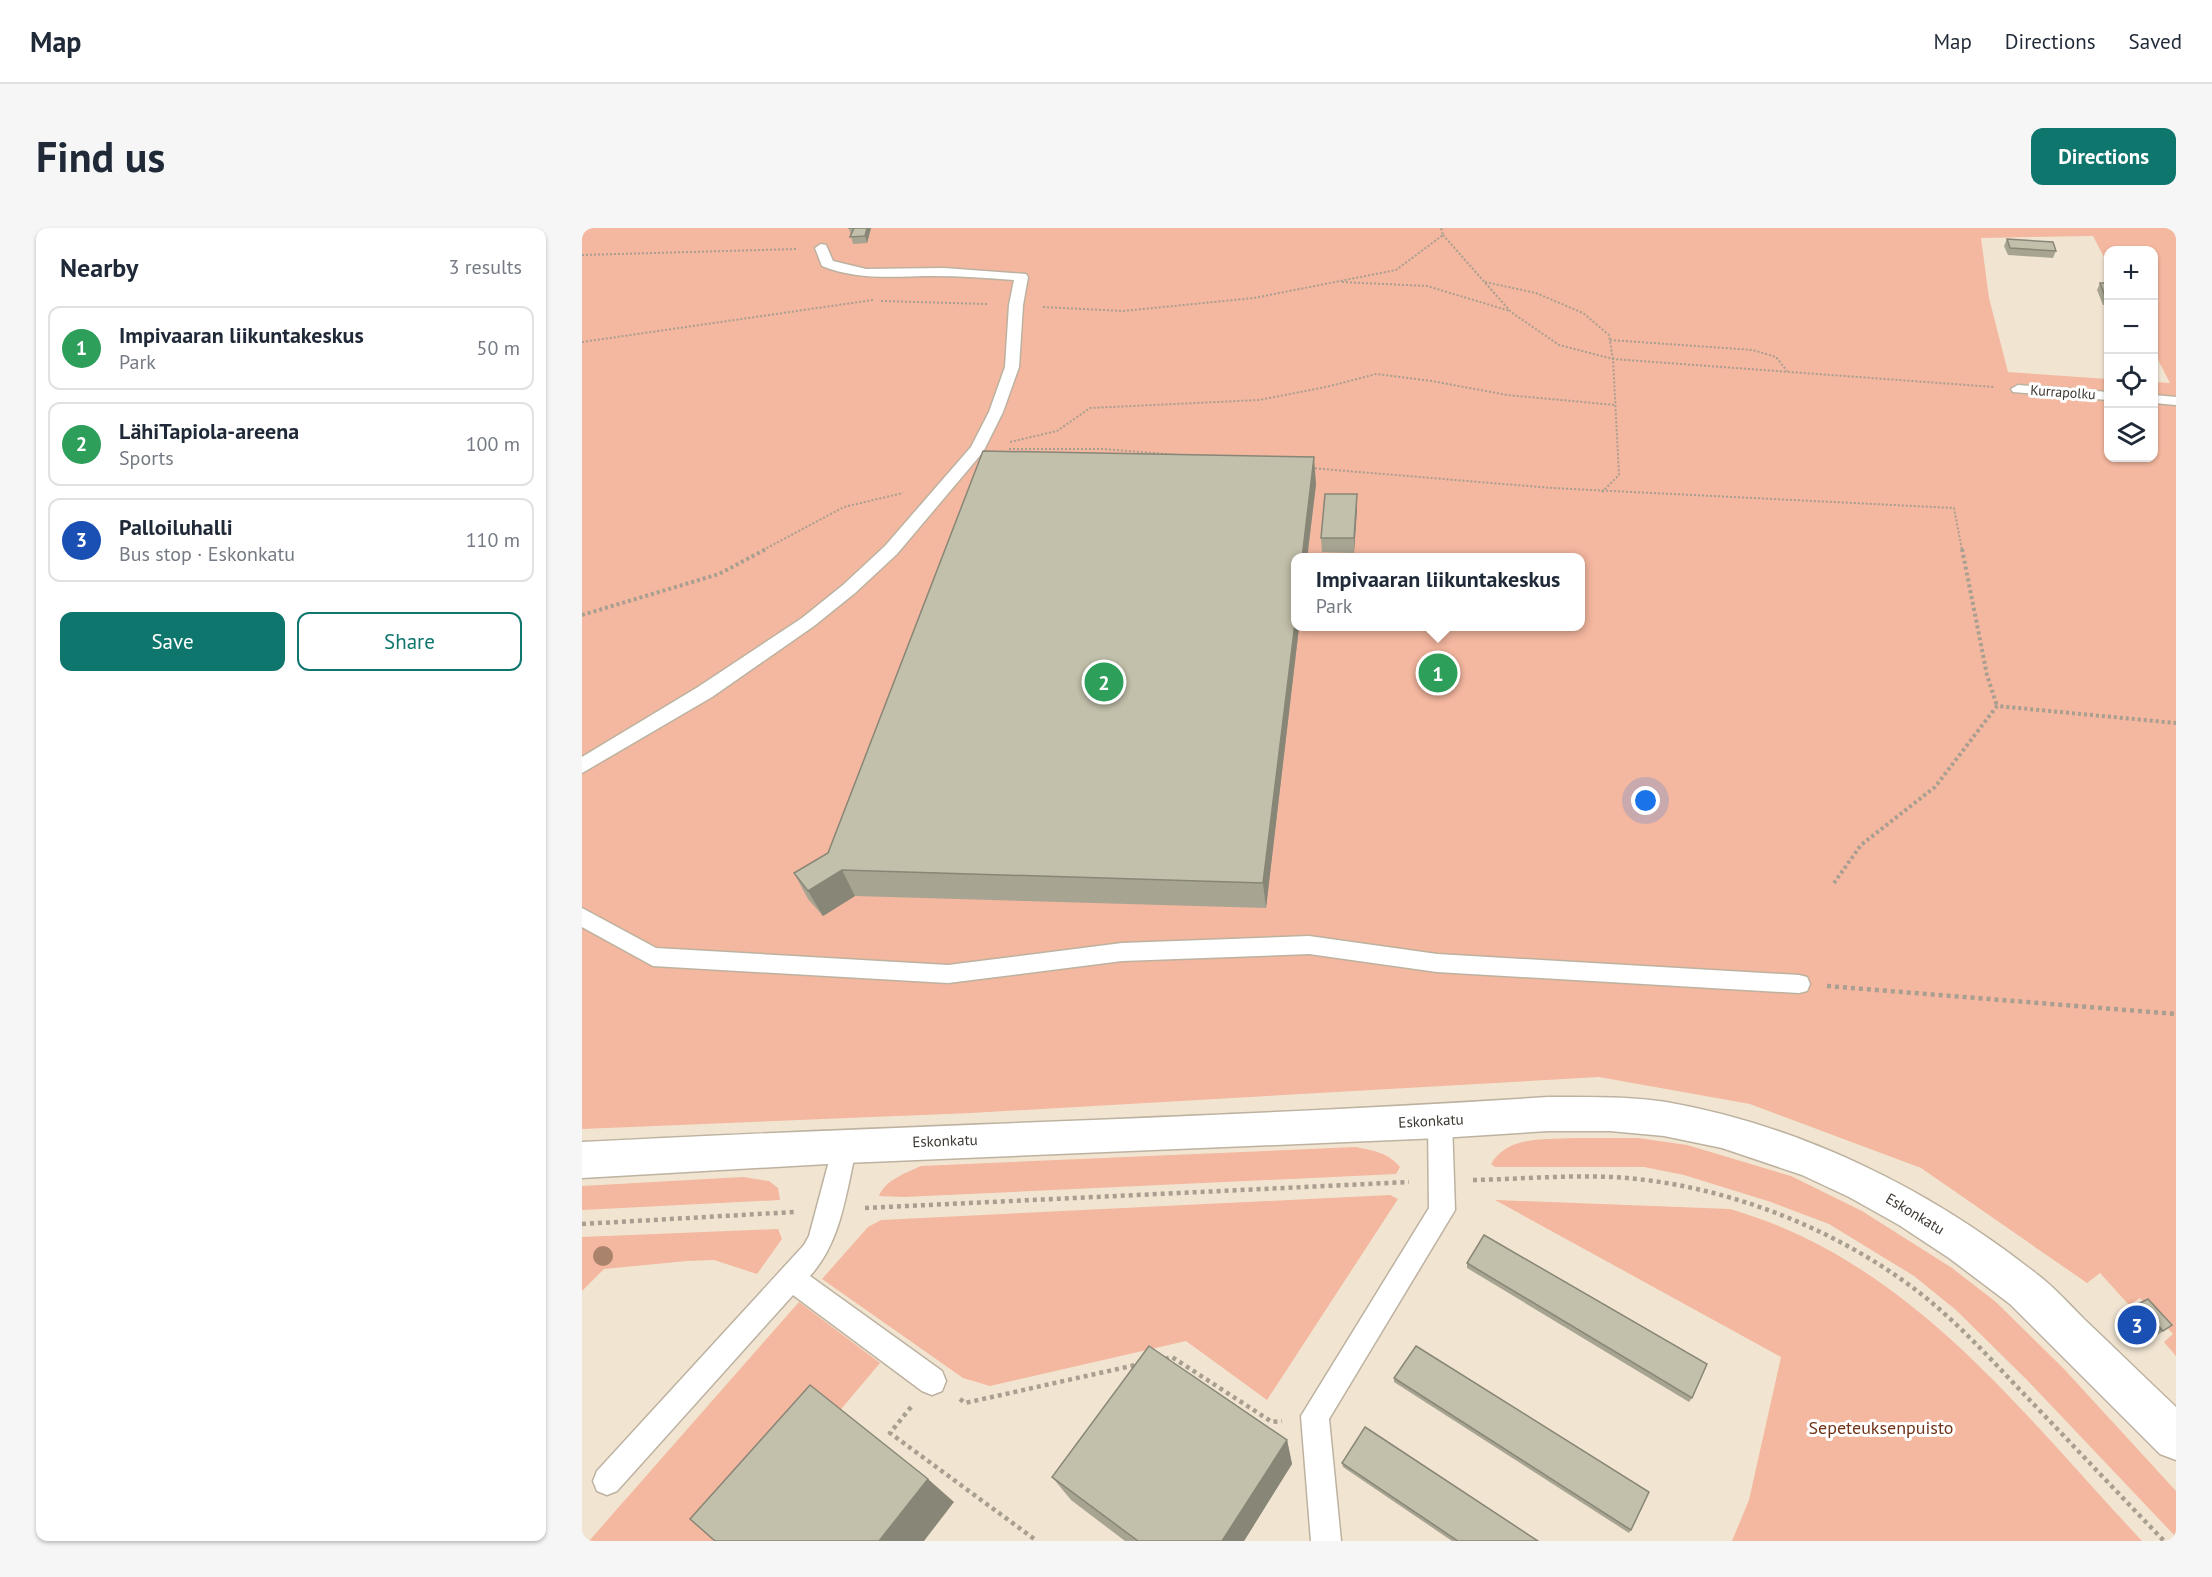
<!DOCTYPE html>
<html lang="en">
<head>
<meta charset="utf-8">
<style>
	body { margin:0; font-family:"PT Sans",sans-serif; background:#f6f6f7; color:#1f2937 }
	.controls { position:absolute; right:18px; top:18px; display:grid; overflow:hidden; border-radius:12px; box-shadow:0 2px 4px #0004 }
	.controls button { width:54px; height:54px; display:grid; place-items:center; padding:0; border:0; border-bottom:2px solid #e0e1e3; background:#fff; color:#1f2937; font:30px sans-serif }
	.you { position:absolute; left:1064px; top:573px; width:21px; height:21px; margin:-15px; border:4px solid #fff; border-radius:50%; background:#1a73e8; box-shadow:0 0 0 9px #1a73e833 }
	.badge { display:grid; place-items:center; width:39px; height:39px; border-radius:50%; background:#0f766e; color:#fff; font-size:20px; font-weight:700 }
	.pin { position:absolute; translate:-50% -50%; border:3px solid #fff; box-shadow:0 2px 6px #0006 }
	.popup { position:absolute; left:709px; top:325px; width:294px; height:78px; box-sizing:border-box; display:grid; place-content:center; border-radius:12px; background:#fff; filter:drop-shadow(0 2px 4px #0005); font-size:20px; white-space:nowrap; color:#747a83 }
	.popup b { font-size:22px; color:#1f2937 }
	.popup::after { content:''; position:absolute; left:50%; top:100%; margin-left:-12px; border:12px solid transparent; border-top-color:#fff }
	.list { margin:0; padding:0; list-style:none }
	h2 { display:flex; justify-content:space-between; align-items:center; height:78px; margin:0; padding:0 24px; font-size:26px }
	h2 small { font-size:20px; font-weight:400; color:#747a83 }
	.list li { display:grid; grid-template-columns:39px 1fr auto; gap:18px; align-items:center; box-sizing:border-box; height:84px; margin:0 12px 12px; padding:0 12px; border:2px solid #e0e1e3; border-radius:12px }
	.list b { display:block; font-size:22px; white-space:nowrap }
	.list p { margin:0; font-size:20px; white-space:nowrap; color:#747a83 }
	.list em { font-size:20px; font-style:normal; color:#747a83 }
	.actions { display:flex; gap:12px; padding:18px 24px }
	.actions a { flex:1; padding:14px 0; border:2px solid #0f766e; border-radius:12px; text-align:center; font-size:21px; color:#0f766e }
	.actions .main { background:#0f766e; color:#fff }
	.icon { flex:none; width:33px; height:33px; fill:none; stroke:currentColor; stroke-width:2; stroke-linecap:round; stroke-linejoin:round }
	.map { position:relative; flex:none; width:1594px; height:1313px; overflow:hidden; border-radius:12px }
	header { display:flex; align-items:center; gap:36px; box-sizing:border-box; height:84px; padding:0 30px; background:#fff; border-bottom:2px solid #e0e1e3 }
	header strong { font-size:28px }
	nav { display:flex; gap:33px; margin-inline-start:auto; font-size:21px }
	.intro { display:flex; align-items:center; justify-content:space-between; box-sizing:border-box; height:144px; padding:0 36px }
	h1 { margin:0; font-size:42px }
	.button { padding:15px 27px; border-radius:12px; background:#0f766e; color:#fff; font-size:21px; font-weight:700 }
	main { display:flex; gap:36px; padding:0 36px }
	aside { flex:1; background:#fff; border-radius:12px; box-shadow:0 2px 4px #0004 }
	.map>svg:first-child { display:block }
	.green { fill:#f4b79f; fill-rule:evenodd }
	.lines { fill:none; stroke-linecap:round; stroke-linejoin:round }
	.service-casing { stroke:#bdb2a0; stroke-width:3 }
	.tertiary-casing { stroke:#bdb2a0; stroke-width:3 }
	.path-far2 { stroke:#a89f91; stroke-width:2; stroke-dasharray:2 2; stroke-linecap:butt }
	.path-far1 { stroke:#a89f91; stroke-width:4; stroke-dasharray:3 3; stroke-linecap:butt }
	.path { stroke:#a89f91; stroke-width:4.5; stroke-dasharray:4 4; stroke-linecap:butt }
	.service { fill:#fff; fill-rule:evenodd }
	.tertiary { fill:#fff; fill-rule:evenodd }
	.tree { fill:#aa836c }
	.wall { fill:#a7a492 }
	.shaded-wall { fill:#888677 }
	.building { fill:#c2bfaa; stroke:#888677; stroke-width:1.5 }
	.labels { text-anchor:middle; stroke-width:6; stroke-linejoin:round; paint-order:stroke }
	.far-street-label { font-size:14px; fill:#3c3730; stroke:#fff }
	.street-label { font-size:15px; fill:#3c3730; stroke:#fff }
	.near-park-label { font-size:18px; fill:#703318; stroke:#fff }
</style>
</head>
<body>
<header>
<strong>Map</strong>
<nav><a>Map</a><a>Directions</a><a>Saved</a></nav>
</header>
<div class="intro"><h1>Find us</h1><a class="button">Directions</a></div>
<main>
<aside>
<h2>Nearby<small>3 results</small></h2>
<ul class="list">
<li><span class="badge" style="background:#2e9e5b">1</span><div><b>Impivaaran liikuntakeskus</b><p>Park</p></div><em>50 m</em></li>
<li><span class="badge" style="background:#2e9e5b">2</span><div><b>LähiTapiola-areena</b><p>Sports</p></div><em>100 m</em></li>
<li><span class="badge" style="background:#1a4fb4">3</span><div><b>Palloiluhalli</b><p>Bus stop · Eskonkatu</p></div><em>110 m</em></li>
</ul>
<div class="actions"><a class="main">Save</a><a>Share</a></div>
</aside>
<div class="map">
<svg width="1594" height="1313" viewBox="0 0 1594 1313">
	<rect width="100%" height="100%" fill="#f1e5d2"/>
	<g class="green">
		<path d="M0 0H1594V1128L1582 1114 1591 1106 1558 1070 1547 1077 1518 1045 1505 1055 1339 940 1168 876 1017 849 389 885 0 901ZM1511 8 1526 37V22H1572V124L1588 155 1572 154V230H1526V151L1426 144 1407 70 1399 10ZM714 330H998V398H714Z"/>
		<path d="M992 910H1056L1105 917 1209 948 1280 983 1370 1040 1414 1074 1482 1141 1594 1263V1309L1445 1152 1374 1082 1332 1048 1247 996 1189 974 1102 947 1062 939H913L909 936C926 907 963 912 992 910Z"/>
		<path d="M773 919C790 922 807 925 818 939L814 946 322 969 297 968C303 952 324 945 339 938Z"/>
		<polygon points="161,949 187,953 196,960 198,972 0,982 0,958"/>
		<polygon points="808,967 816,971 685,1172 604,1113 408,1158 381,1150 240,1051 286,999 299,992"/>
		<path d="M913 972 1148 981C1328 1033 1438 1183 1560 1313H1150L1167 1272 1199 1129Z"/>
		<polygon points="196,1001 200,1011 175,1046 132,1032 105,1033 22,1041 0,1063 0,1009"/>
		<polygon points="217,1074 298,1135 148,1313 7,1313"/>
	</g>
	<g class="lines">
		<defs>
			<g id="service">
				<path d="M239 16 244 17 251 33 284 41 362 40 444 46 446 49 441 77 437 139 421 184 401 224 315 326 273 365 232 398 130 469 0 545V529L116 459 220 390 261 357 303 318 389 219 407 184 423 139 427 77 432 52C405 50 378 48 352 48 313 48 277 53 240 38L233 20Z"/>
				<polygon points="1436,157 1526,164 1526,172 1431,164 1429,161"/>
				<polygon points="1572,167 1594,169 1594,177 1572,175"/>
				<polygon points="0,680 74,720 366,737 540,715 727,708 855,726 1217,747 1225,749 1228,756 1225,763 1217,765 855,744 727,726 540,733 366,755 71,738 0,699"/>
				<polygon points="858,882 866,885 870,893 873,982 747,1191 759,1313 729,1313 719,1188 847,980 846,893 850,885"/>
				<path d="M263 907 272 910 275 918C264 963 260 1013 228 1048L360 1143 364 1153 360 1163 350 1167 340 1163 211 1067 35 1263 25 1267 15 1263 11 1253 15 1243 222 1017 227 1008 251 918 254 910Z"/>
			</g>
			<path id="tertiary" d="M966 869C1005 869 1045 868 1084 874 1220 898 1348 961 1456 1047 1473 1060 1487 1076 1502 1091 1533 1120 1563 1150 1594 1179V1232L1578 1226 1428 1076 1367 1030 1317 997 1267 969 1220 947 1140 920 1082 908 1028 903H966L858 910 263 935 0 950V914C322 897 644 890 966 869Z"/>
		</defs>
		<use href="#service" class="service-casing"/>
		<use href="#tertiary" class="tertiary-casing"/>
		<g class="path-far2">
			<polyline points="861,7 929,84 977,117 1031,131 1412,159"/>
			<polyline points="0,27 215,21"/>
			<polyline points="760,54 845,58 928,83"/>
			<polyline points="903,54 954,65 1001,85 1027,107 1031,131 1037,247 1020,264"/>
			<polyline points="299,73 405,76"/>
			<polyline points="461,79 541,83 672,70 814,42 861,7 859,0"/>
			<polyline points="1028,112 1171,122 1194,129 1205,143"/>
			<polyline points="0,114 291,72"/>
			<polyline points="428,214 475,203 508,180 677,172 744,159 794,146 850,153 925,167 1033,177"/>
			<polyline points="427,221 521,221 596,227"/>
			<polyline points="729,240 970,260 1372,280 1380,322"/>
			<polyline points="181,322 262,279 321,265"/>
		</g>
		<g class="path-far1">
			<polyline points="1380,321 1405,447 1415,478"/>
			<polyline points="0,387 137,346 184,321"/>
			<polyline points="1252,655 1279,617 1353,559 1415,478 1594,495"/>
		</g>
		<g class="path">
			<polyline points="1245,758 1594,786"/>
			<path d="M891 952C942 951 994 946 1045 950 1147 959 1252 1000 1334 1062 1372 1091 1405 1127 1438 1162 1486 1212 1534 1263 1582 1313"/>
			<polyline points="283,980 827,954"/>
			<polyline points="0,996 212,984"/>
			<polyline points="583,1131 590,1129 690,1194 700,1193"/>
			<polyline points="378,1171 383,1175 558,1136"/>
			<polyline points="329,1179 308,1205 455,1313"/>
		</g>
		<use href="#service" class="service"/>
		<use href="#tertiary" class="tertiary"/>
	</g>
	<circle class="tree" cx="21" cy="1028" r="10"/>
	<g class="wall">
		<polygon points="267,0 289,0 285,15 271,16"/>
		<polygon points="1425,11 1474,23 1471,30 1426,27 1422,18"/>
		<polygon points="1518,55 1527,55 1527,77 1521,77 1515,62"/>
		<polygon points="734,256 684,680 273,668 241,688 226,671 212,645 246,625"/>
		<polygon points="775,266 775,281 772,325 740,324 739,310"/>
		<polygon points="885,1035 1110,1170 1107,1174 885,1040"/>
		<polygon points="1556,1076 1590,1097 1574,1108 1550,1082"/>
		<polygon points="812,1150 1049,1302 1047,1305 812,1154"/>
		<polygon points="705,1212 710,1236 662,1313 543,1313 489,1272 470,1249"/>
		<polygon points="760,1235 956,1313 870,1313 761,1239"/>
	</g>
	<g class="shaded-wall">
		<polygon points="285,0 289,0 285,15 283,8"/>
		<polygon points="732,229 734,256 725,330 720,330"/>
		<polygon points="775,266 775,281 772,325 772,310"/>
		<polygon points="714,387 714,399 717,399 684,680 681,655"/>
		<polygon points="260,642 273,668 241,688 226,663"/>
		<polygon points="705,1212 710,1236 662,1313 640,1313"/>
		<polygon points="346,1251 372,1274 342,1313 297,1313"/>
	</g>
	<g class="building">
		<polygon points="266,0 285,0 283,8 268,9 272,0"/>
		<polygon points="1425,11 1471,14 1474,23 1428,20"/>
		<polygon points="1518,55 1527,55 1527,70 1524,70"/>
		<polygon points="401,223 732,229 720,330 714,330 714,387 681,655 260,642 226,663 212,645 246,625"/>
		<polygon points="743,266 775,266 772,310 739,310"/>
		<polygon points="902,1007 1125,1136 1110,1170 885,1035"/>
		<polygon points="1566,1071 1590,1097 1581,1103 1556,1076"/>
		<polygon points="567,1118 705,1212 640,1313 556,1313 470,1249"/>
		<polygon points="834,1118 1067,1264 1049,1302 812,1150"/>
		<polygon points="228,1157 346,1251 297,1313 133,1313 108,1291"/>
		<polygon points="783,1199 956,1313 876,1313 760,1235"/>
	</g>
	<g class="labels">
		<g class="far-street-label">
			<text transform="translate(1481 164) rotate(4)" y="5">Kurrapolku</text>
		</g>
		<g class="street-label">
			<text transform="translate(849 893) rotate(-3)" y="5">Eskonkatu</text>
			<text transform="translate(363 913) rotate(-2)" y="5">Eskonkatu</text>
			<text transform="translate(1333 986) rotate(31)" y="5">Eskonkatu</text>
		</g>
		<g class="near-park-label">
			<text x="1299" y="1206">Sepeteuksenpuisto</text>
		</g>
	</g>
</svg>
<div class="controls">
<button>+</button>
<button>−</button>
<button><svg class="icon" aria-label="locate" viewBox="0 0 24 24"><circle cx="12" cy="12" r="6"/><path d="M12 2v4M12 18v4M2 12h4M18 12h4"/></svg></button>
<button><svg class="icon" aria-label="layers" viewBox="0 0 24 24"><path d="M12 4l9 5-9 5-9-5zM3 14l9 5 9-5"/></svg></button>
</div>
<div class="you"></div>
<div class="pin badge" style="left:856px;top:445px;background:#2e9e5b">1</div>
<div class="popup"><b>Impivaaran liikuntakeskus</b>Park</div>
<div class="pin badge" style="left:522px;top:454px;background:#2e9e5b">2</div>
<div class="pin badge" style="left:1555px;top:1097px;background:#1a4fb4">3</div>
</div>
</main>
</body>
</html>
